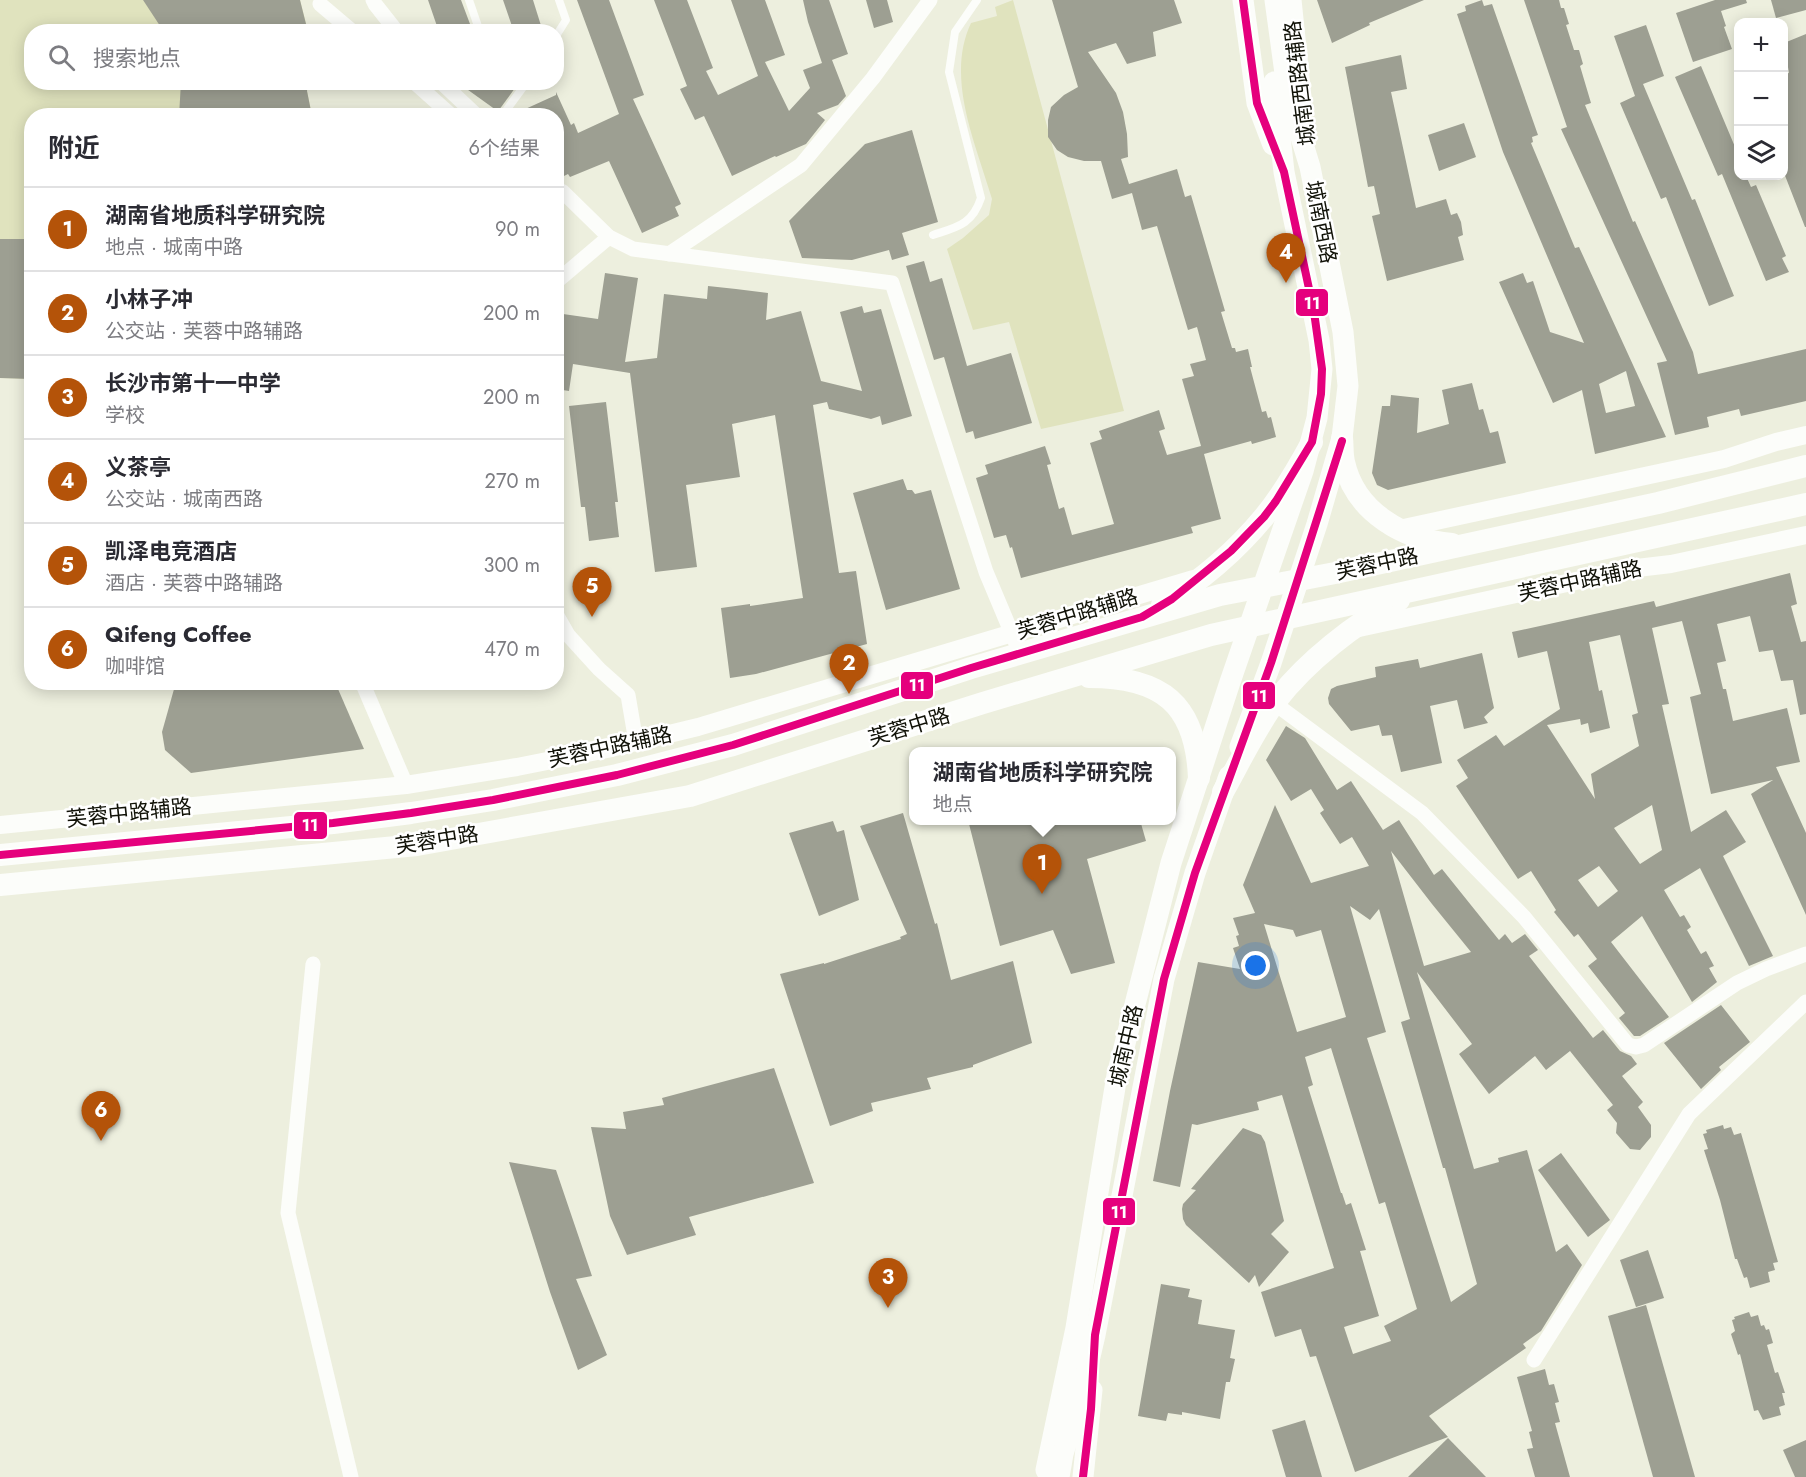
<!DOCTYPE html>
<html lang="zh">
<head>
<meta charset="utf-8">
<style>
	body { margin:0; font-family:Jost,"Noto Sans SC",sans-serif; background:#f2f2f3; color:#2b2b33 }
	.controls { position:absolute; right:18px; top:18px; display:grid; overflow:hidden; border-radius:12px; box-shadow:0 3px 15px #0003 }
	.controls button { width:54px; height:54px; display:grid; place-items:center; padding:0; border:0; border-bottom:2px solid #e1e1e2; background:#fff; color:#2b2b33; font:30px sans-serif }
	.you { position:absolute; left:1256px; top:966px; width:21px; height:21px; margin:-15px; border:4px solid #fff; border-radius:50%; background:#1a73e8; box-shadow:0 0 0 9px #1a73e833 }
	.badge { display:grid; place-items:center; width:39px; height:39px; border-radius:50%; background:#b45309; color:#fff; font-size:20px; font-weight:700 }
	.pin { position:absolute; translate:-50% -50px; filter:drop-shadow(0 2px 3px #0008) }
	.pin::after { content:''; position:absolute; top:32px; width:21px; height:18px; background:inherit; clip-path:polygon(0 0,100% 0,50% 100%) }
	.popup { position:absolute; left:909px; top:747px; width:267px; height:78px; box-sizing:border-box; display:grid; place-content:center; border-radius:12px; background:#fff; filter:drop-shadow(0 2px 4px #0005); font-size:20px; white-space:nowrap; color:#7c7c81 }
	.popup b { font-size:22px; color:#2b2b33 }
	.popup::after { content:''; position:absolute; left:50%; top:100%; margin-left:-12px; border:12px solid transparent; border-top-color:#fff }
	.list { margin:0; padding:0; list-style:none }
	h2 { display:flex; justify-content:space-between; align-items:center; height:78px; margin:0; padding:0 24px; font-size:26px }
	h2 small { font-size:20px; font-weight:400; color:#7c7c81 }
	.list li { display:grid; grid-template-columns:39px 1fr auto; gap:18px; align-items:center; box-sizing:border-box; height:84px; padding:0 24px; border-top:2px solid #e1e1e2 }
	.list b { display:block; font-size:22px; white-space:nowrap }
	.list p { margin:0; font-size:20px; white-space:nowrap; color:#7c7c81 }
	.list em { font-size:20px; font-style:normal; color:#7c7c81 }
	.icon { flex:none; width:33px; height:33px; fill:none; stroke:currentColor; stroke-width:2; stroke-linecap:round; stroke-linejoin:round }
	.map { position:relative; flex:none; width:1806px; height:1477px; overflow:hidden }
	.search { position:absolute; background:#fff; box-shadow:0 3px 15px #0003; left:24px; top:24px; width:540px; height:66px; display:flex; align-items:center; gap:15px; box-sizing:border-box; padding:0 21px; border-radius:24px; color:#7c7c81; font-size:22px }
	.panel { position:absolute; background:#fff; box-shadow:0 3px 15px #0003; left:24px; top:108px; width:540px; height:582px; border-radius:24px }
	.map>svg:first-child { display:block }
	.green { fill:#e0e3be }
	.building { fill:#9d9f92; fill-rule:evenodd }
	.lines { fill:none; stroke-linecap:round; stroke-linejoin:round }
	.service { stroke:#fcfdfa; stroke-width:8 }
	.minor { stroke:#fcfdfa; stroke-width:15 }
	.tertiary { stroke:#fcfdfa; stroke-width:18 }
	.secondary { stroke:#fcfdfa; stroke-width:21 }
	.primary { stroke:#fcfdfa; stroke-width:22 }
	.bus-1-casing { stroke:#fff; stroke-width:12 }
	.bus-1 { stroke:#e5007d; stroke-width:8 }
	.labels { text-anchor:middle; stroke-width:5; stroke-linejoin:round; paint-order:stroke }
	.street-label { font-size:21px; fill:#111208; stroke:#fff }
	.line-badge { stroke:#fff; stroke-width:2 }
	.badge-label { font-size:16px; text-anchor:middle; font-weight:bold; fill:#fff }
</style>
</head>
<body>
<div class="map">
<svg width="1806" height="1477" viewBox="0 0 1806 1477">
	<rect width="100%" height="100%" fill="#edefde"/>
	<g class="green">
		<polygon points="0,0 300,0 308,31 32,32 32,82 308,83 307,91 312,115 32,116 31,379 30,379 0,378"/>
		<path d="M1013 0 1124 411 1041 429 1009 322 973 330 947 249 963 238 989 215 992 199C976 144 945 78 971 23L997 16 995 7Z"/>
	</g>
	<g class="building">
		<polygon points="143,0 300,0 308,32 164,32"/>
		<polygon points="428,0 461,0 473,32 439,32"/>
		<polygon points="503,0 533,0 543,32 514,32"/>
		<polygon points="577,0 609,0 644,95 633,99 681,204 675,207 679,216 642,233 609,161 570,177 568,174 560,178 556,170 556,116 510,116 556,95 556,92 571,125 574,123 578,133 619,114"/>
		<polygon points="654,0 687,0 713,68 706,71 718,95 758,76 731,0 765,0 785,55 765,62 789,111 810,88 803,70 822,63 808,22 803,0 829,0 848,54 832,60 846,96 838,105 817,113 825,120 806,144 776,157 775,156 732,176 704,116 695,120 680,89 687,86"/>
		<polygon points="866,0 887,0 893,22 874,28"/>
		<polygon points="1052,0 1174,0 1182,23 1153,32 1156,56 1127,64 1116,43 1088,52 1116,93 1123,112 1127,134 1128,157 1121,159 1129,184 1177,169 1185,197 1191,195 1225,311 1221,312 1232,348 1235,348 1236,352 1248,349 1252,367 1250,367 1262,412 1266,411 1268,418 1271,417 1276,437 1252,444 1251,441 1204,454 1221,519 1191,527 1193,533 1021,578 1012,547 1010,548 1006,535 994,538 976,478 988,474 985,465 1045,446 1051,464 1047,465 1059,509 1064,507 1072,535 1114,524 1090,443 1102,439 1099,431 1159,410 1165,429 1159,431 1167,455 1201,446 1182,379 1194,376 1190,364 1206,360 1197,327 1188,330 1157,226 1142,230 1132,193 1112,199 1101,161 1084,161 1068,157 1057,150 1048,137 1048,120 1051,107 1064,95 1078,87"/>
		<polygon points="1317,0 1424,0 1369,23 1370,25 1332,43"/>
		<path d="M1482 0 1484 6 1492 4 1538 135 1532 137 1533 142 1531 143 1575 248 1579 247 1666 437 1595 454 1582 390 1553 403 1499 282 1523 273 1527 283 1533 281 1550 332 1584 343 1503 152 1457 14 1466 11 1465 6ZM1626 371 1635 406 1606 413 1599 384Z"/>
		<polygon points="1524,0 1559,0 1561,8 1564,8 1569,24 1566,25 1574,50 1579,50 1583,64 1580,66 1591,103 1585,105 1633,222 1635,221 1693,352 1698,374 1806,349 1806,401 1741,416 1739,409 1707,417 1709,427 1675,435 1657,363 1667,361 1561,129 1567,127"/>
		<polygon points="1715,0 1746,0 1747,3 1721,11 1726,26 1724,27 1732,49 1693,62 1676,13"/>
		<polygon points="1771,0 1806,0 1806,10 1776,18"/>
		<polygon points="1646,25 1664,76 1643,84 1692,200 1695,199 1734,296 1709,306 1666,197 1661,199 1620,103 1635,96 1614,36"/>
		<polygon points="1806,34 1806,227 1805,227 1784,173 1784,74 1789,73 1784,43"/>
		<polygon points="1401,55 1407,89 1391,92 1416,208 1446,199 1451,215 1457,213 1461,222 1463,235 1458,237 1464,260 1387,281 1372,216 1380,214 1374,186 1368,187 1345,67"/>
		<polygon points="1701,66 1738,154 1738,176 1746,176 1751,187 1756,185 1786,256 1782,258 1789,272 1766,281 1722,174 1718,176 1675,77"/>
		<polygon points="181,82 308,82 307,91 312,116 179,116"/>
		<polygon points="457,82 508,82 515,88 499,110 496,110"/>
		<polygon points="1464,123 1476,157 1439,171 1428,135"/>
		<polygon points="912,130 938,222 902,233 909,255 892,260 889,250 852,260 802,258 789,221 865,144"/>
		<polygon points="0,239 32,239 32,379 0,378"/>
		<polygon points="924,261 930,282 942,278 967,366 1011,353 1032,423 975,439 973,431 966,433 944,357 934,360 906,266"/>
		<polygon points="605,273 638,278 625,362 657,358 664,294 707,299 708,286 736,289 768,293 766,320 801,311 821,381 862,391 840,312 862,306 864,313 881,309 912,416 882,425 880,416 871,419 829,409 827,402 813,405 839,573 856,571 867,644 756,674 730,678 721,608 750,604 750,606 803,598 775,415 732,424 740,477 686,485 697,567 655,572 630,373 573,364 569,391 556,389 556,313 598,319"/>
		<polygon points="1472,383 1479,410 1483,409 1490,433 1498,431 1506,463 1388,490 1377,485 1372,473 1382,406 1390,406 1391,395 1419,398 1417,433 1449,424 1442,390"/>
		<polygon points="606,402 618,502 615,502 619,537 589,541 585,507 581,507 569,406"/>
		<polygon points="903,479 907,490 912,490 915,494 931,490 960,589 886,610 853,493"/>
		<path d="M1790 573 1797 604 1791 606 1801 642 1806 641V714L1800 715 1793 680 1781 681 1773 650 1759 652 1750 616 1717 624 1726 661 1717 663 1723 689H1726L1733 721 1787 708 1800 762 1776 767 1806 833V915L1751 794 1773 780 1711 794 1690 697 1701 694 1682 621 1652 628 1669 704 1662 705 1691 832 1726 810 1746 842 1723 856 1773 956 1749 966 1700 868 1664 890 1680 917 1684 915 1691 927 1687 930 1701 954 1706 951 1714 966 1709 968 1717 982 1692 1002 1642 916 1611 942 1669 1017 1640 1036H1634L1619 1018 1625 1013 1588 966 1597 959 1578 934 1574 937 1554 912 1556 910 1531 871 1518 879 1456 786 1468 778 1457 760 1496 735 1504 746 1560 709 1547 651 1518 658 1512 632 1654 601 1656 607ZM1620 635 1638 713 1632 715 1639 746 1591 774 1595 799 1547 725 1580 719 1581 725 1588 723 1590 733 1610 728 1602 690 1599 691 1589 642ZM1652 805 1662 850 1640 864 1614 828ZM1599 866 1618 891 1598 907 1578 880Z"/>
		<polygon points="1482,653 1494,708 1484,717 1488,723 1464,729 1457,700 1430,706 1442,763 1401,772 1392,735 1382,736 1379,725 1351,731 1329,704 1328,698 1331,689 1337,686 1376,677 1375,667 1418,659 1420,668"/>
		<polygon points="176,682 335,682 364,749 191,773 165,750 162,732"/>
		<path d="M1286 726 1305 738 1337 790 1351 781 1383 830 1399 820 1434 875 1442 869 1499 940 1505 934 1512 943 1525 934 1538 950 1529 956 1593 1038 1603 1030 1620 1051 1631 1056 1637 1064 1622 1076 1643 1102 1638 1107 1651 1125V1137L1640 1150 1630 1149 1616 1133 1617 1123 1607 1110 1613 1105 1570 1051 1546 1070 1535 1056 1489 1094 1459 1054 1472 1044 1417 972 1474 1169 1499 1162 1498 1158 1527 1150 1556 1252 1567 1244 1582 1265 1541 1331 1523 1344 1526 1348 1429 1416 1448 1437 1355 1472 1316 1356 1310 1357 1301 1329 1275 1337 1261 1292 1334 1268 1282 1095 1257 1102 1259 1110 1197 1125 1192 1124 1180 1187 1153 1181 1170 1091 1198 962 1240 969 1233 948 1239 946 1236 936 1239 935 1233 918 1255 913 1243 885 1275 805 1311 883 1369 866 1352 837 1340 844 1320 813 1324 810 1311 789 1291 801 1266 760ZM1391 851 1432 904 1471 952 1424 966ZM1350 906 1370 920 1379 909 1410 1019 1401 1022 1443 1168H1445L1477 1284 1451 1302 1367 1038 1386 1032ZM1264 924 1293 930 1296 937 1321 930 1346 1017 1297 1032ZM1331 1048 1379 1204 1385 1202 1417 1309 1384 1326 1391 1341 1353 1354 1344 1327 1379 1316 1360 1251 1366 1250 1351 1203 1346 1205 1342 1193H1341L1308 1087 1313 1085 1305 1057Z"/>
		<polygon points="903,813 935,924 937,923 951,980 1013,961 1032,1043 973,1065 973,1067 927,1078 931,1089 871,1103 873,1111 830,1126 780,974 824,963 824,964 901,939 900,937 907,934 860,826"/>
		<polygon points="968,820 1140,820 1146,841 1087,859 1115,963 1071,974 1053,930 1000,946"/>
		<polygon points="833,821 837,832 844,830 859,900 819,916 789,833"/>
		<polygon points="1721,1005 1750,1042 1719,1067 1721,1070 1701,1089 1664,1043"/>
		<polygon points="774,1068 814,1183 689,1217 696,1235 627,1255 610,1216 591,1127 626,1129 623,1112 664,1105 662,1098"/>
		<polygon points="1723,1125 1724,1129 1731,1127 1734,1135 1741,1133 1778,1262 1773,1263 1775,1270 1768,1272 1770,1282 1750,1288 1747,1277 1744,1278 1737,1259 1735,1259 1720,1200 1704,1150 1708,1149 1703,1134 1707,1133 1706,1130"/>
		<polygon points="1243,1128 1261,1135 1265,1142 1284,1221 1271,1234 1289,1252 1259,1287 1255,1275 1249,1283 1186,1225 1183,1219 1182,1209 1183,1204 1196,1190 1191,1189"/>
		<polygon points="1561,1153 1610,1220 1588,1237 1538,1170"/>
		<polygon points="509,1162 556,1170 592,1276 576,1279 607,1355 578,1370 550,1292"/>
		<polygon points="1648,1250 1664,1298 1636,1307 1620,1260"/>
		<polygon points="1161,1284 1190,1289 1188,1297 1202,1300 1198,1324 1235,1330 1230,1358 1235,1359 1230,1382 1226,1382 1220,1419 1182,1412 1182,1415 1168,1413 1166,1421 1138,1416"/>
		<polygon points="1646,1305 1695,1477 1653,1477 1608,1316"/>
		<polygon points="1749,1312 1751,1317 1758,1315 1761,1326 1764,1325 1766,1330 1769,1329 1773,1343 1767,1345 1775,1373 1778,1372 1785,1393 1782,1393 1785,1405 1779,1407 1781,1415 1763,1420 1758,1410 1754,1411 1740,1354 1738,1355 1731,1334 1735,1331 1732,1320 1735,1319 1734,1317"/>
		<polygon points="1545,1369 1549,1385 1554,1384 1559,1402 1555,1403 1560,1422 1555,1423 1570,1477 1535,1477 1527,1449 1533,1448 1529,1432 1532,1431 1517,1377"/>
		<polygon points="1305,1420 1322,1477 1286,1477 1272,1430"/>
		<polygon points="1448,1438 1486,1477 1408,1477"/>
		<polygon points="1806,1440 1806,1477 1795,1477 1783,1450"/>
	</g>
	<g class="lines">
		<g class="service">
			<polyline points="469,0 480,32"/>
			<polyline points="556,36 566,20 559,0"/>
			<polyline points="502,116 527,82"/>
			<path d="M933 235C957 227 972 225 981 198L949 72 955 32 977 0"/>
		</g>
		<g class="minor">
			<polyline points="373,0 375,4 397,32"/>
			<polyline points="320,4 353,32"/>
			<polyline points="414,82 452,116"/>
			<polyline points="441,82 477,116"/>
			<polyline points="556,189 563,192 609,237 633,249 892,283 986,572 1020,653"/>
			<polyline points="669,254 801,165 873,78 930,0"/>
			<polyline points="556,282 609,237"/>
			<polyline points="556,614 568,635 599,669 628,695 636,742"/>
			<polyline points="362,682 406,785"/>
			<polyline points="1274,703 1422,813 1524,917 1628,1045 1636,1047 1644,1045 1737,983 1766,969 1806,954"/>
			<polyline points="313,964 288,1213 351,1477"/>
			<polyline points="1534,1360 1689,1114 1806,1002"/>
		</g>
		<g class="tertiary">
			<polyline points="1399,529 1724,459 1776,442 1806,435"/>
			<polyline points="1359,628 1599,576 1637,568 1671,564 1806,535"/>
			<polyline points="0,825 406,785 517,767 607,749 698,727 1193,579"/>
		</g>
		<g class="secondary">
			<polyline points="1243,0 1257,103 1273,145"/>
			<polyline points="1291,0 1300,86"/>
			<polyline points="1240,747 1271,663 1317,524 1342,438 1348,386 1343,332 1310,167 1288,95 1275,0"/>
			<polyline points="1046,1470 1076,1328 1117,1075 1171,863 1230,682 1303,471 1317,418 1322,369 1319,340 1284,172 1274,82"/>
			<polyline points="1059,1477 1063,1454 1080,1399 1095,1335 1164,979 1195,873 1229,776"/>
			<polyline points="1083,1477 1092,1390"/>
		</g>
		<g class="primary">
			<path d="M1342 438C1343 446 1342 454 1344 462 1355 512 1404 540 1452 544"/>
			<path d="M1162 605C1199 582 1236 551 1264 517 1283 494 1298 468 1312 442"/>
			<path d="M1089 677C1162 677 1196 704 1199 778"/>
			<path d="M1223 792C1240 762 1255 729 1276 701 1306 662 1355 623 1399 600"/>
			<polyline points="0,855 333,823 411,813 493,800 617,775 733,745 971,668 1220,595 1335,573 1658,503 1806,466"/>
			<polyline points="0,885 417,845 690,796 983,703 1211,635 1806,504"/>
		</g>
		<defs>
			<g id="bus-1">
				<polyline points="0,855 333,823 411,813 493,800 617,775 733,745 971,668 1142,617 1172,599 1231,551 1264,517 1276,501 1312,442 1321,394 1322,369 1314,312 1284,172 1257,103 1243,0"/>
				<polyline points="1083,1477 1091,1409 1095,1335 1164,979 1195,873 1271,663 1342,441"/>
			</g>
		</defs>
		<use href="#bus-1" class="bus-1-casing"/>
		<use href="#bus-1" class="bus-1"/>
	</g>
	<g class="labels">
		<g class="street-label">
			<text transform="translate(1300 83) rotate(-97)" y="7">城南西路辅路</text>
			<text transform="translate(1321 222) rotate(79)" y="7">城南西路</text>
			<text transform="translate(1377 564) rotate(-12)" y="7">芙蓉中路</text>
			<text transform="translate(1580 581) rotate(-12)" y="7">芙蓉中路辅路</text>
			<text transform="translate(1077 614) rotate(-17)" y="7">芙蓉中路辅路</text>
			<text transform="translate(909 727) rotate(-17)" y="7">芙蓉中路</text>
			<text transform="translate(610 747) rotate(-12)" y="7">芙蓉中路辅路</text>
			<text transform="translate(129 813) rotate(-6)" y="7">芙蓉中路辅路</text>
			<text transform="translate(437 840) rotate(-9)" y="7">芙蓉中路</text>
			<text transform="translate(1126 1046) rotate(-77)" y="7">城南中路</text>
		</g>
	</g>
	<g class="line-badge">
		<rect x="1295" y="288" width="34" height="29" rx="6" fill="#e5007d"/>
		<rect x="900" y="671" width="34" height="29" rx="6" fill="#e5007d"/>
		<rect x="1242" y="681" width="34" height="29" rx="6" fill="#e5007d"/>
		<rect x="293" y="811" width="35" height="29" rx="6" fill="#e5007d"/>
		<rect x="1102" y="1197" width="34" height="29" rx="6" fill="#e5007d"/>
	</g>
	<g class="badge-label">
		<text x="1312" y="309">11</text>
		<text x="917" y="691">11</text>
		<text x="1259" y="702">11</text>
		<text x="310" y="831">11</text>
		<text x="1119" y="1218">11</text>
	</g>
</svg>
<div class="controls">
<button>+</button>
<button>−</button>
<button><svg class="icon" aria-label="layers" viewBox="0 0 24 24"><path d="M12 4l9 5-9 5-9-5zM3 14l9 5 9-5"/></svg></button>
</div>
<div class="you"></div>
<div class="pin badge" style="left:1042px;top:894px">1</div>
<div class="popup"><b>湖南省地质科学研究院</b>地点</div>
<div class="pin badge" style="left:849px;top:694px">2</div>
<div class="pin badge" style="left:888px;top:1308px">3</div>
<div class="pin badge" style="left:1286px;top:283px">4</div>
<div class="pin badge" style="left:592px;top:617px">5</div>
<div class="pin badge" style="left:101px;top:1141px">6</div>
<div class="search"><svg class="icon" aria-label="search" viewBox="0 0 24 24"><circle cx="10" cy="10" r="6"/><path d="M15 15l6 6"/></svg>搜索地点</div>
<section class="panel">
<h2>附近<small>6个结果</small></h2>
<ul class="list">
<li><span class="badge">1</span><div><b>湖南省地质科学研究院</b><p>地点 · 城南中路</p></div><em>90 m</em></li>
<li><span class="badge">2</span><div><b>小林子冲</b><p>公交站 · 芙蓉中路辅路</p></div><em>200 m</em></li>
<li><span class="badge">3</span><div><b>长沙市第十一中学</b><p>学校</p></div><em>200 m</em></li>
<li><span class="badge">4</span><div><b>义茶亭</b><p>公交站 · 城南西路</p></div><em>270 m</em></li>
<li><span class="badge">5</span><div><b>凯泽电竞酒店</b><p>酒店 · 芙蓉中路辅路</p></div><em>300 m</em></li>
<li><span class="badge">6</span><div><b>Qifeng Coffee</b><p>咖啡馆</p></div><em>470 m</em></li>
</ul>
</section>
</div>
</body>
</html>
